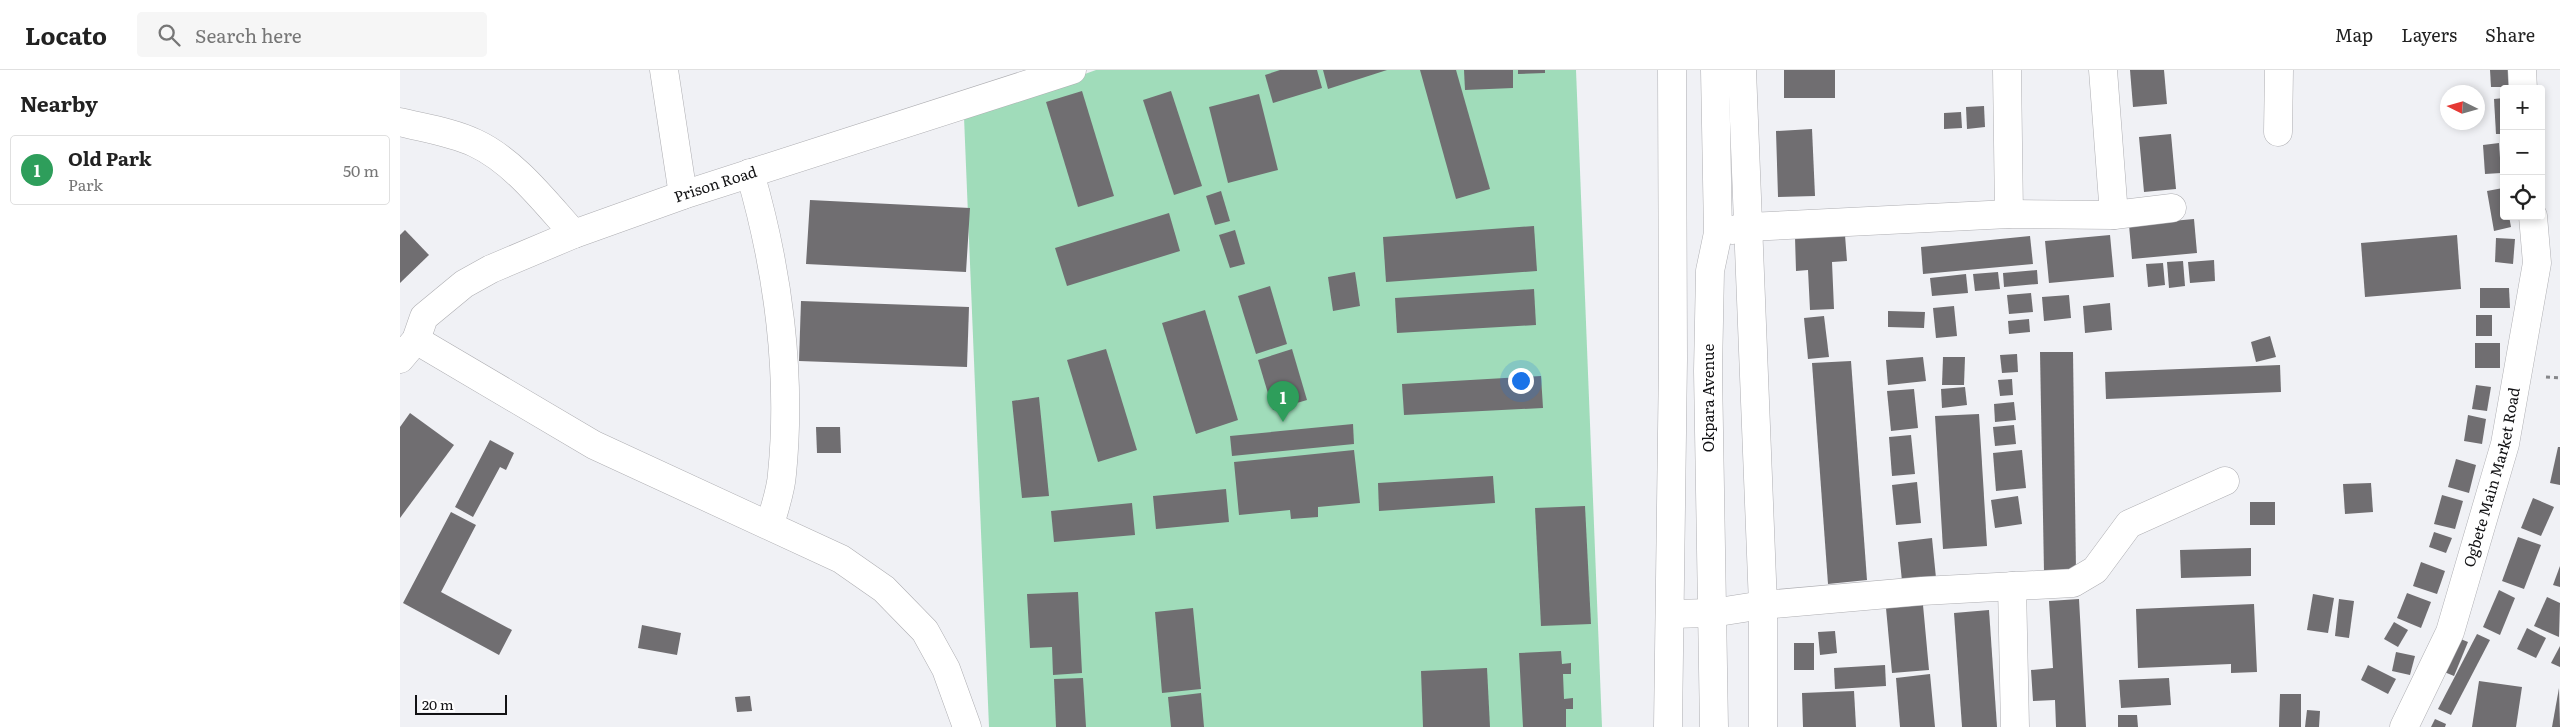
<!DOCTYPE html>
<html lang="en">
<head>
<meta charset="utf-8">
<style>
	body { margin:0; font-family:Literata,serif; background:#f6f6f6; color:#222 }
	.controls { position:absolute; right:15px; top:15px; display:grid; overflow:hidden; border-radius:5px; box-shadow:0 2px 8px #0003 }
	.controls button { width:45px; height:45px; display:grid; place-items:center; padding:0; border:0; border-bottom:1px solid #e0e0e0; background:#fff; color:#222; font:25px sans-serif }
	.compass { position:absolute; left:2040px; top:15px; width:45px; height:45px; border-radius:50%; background:#fff; box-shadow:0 2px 8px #0003; rotate:275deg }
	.scale { position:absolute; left:15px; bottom:12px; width:92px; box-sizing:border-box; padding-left:5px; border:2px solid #121214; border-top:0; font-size:14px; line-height:18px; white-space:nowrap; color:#121214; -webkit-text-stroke:4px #fff; paint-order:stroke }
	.you { position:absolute; left:1120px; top:310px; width:18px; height:18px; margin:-12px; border:4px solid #fff; border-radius:50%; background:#1a73e8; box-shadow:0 0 0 8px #1a73e833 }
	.badge { display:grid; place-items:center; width:32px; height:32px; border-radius:50%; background:#d93025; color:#fff; font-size:16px; font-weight:700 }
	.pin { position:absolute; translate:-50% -41px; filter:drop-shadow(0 1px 2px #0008) }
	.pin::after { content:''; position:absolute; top:26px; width:18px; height:15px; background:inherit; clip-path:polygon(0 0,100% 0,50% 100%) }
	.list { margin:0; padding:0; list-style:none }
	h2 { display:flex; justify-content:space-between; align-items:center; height:65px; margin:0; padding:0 20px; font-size:21px }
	h2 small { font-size:16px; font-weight:400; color:#767676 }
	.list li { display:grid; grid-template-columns:32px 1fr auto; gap:15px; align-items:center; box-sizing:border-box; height:70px; margin:0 10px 10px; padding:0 10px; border:1px solid #e0e0e0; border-radius:5px }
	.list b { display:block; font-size:19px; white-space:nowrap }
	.list p { margin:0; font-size:16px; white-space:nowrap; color:#767676 }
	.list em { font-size:16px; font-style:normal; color:#767676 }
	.icon { flex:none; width:28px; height:28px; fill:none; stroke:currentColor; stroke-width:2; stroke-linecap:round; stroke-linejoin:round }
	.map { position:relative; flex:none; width:2160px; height:657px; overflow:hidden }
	header { display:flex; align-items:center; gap:30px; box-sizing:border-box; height:70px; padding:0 25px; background:#fff; border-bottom:1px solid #e0e0e0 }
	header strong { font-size:24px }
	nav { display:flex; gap:28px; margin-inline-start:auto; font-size:18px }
	.search { width:350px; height:45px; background:#f6f6f6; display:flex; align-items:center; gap:12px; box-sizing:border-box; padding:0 18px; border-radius:5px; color:#767676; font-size:19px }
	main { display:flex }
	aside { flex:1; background:#fff }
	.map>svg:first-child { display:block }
	.green { fill:#a0dcba }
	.building { fill:#706e71 }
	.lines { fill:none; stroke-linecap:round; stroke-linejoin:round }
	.street-casing { stroke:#aeaeb2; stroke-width:29 }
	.secondary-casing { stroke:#aeaeb2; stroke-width:29 }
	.primary-casing { stroke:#aeaeb2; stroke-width:29 }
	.path { stroke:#86878a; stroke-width:3; stroke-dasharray:4 4; stroke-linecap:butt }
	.street { stroke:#fff; stroke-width:28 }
	.secondary { stroke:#fff; stroke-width:28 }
	.primary { stroke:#fff; stroke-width:28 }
	.labels { text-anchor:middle; stroke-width:4; stroke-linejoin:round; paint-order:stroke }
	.street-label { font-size:15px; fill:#121214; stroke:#fff }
</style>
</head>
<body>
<header>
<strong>Locato</strong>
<div class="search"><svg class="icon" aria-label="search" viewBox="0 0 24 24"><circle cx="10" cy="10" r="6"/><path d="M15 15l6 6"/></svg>Search here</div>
<nav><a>Map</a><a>Layers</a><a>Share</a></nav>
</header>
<main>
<aside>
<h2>Nearby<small></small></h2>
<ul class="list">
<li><span class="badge" style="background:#2e9e5b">1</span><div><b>Old Park</b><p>Park</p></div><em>50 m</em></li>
</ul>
</aside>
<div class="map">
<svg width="2160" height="657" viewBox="0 0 2160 657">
	<rect width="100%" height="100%" fill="#f0f1f5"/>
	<polygon class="green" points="696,0 1176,0 1202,657 589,657 564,47"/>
	<g class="building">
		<polygon points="880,0 917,0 922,18 873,33 865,5"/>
		<polygon points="923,0 987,0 928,19"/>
		<polygon points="1020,0 1056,0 1090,119 1056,129"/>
		<polygon points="1064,0 1113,0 1113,18 1065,20"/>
		<polygon points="1118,0 1145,0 1145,3 1118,4"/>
		<rect x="1384" y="0" width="51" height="28"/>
		<polygon points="1730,0 1764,0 1767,34 1733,37"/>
		<polygon points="2090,0 2109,0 2109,17 2091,17"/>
		<polygon points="682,21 714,126 678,137 646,32"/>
		<polygon points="771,21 802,116 774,125 743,30"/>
		<polygon points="859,24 878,100 828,113 809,37"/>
		<polygon points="2104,28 2104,64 2096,64 2094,29"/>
		<polygon points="1584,36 1585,57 1567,59 1566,37"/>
		<polygon points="1561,42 1562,58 1544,59 1544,43"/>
		<polygon points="1412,59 1415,126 1378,127 1376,61"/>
		<polygon points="1771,64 1776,119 1744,122 1739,67"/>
		<polygon points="2099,73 2101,103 2085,104 2083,75"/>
		<polygon points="2103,118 2104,146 2109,146 2111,157 2094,161 2087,121"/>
		<polygon points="821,121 830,151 815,155 806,126"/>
		<polygon points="410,130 570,138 566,202 406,194"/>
		<polygon points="769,143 780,181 667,216 655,178"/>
		<polygon points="1794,149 1797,183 1732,189 1729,155"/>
		<polygon points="1134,156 1137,201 986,212 983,167"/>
		<polygon points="5,160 29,185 0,213 0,165"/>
		<polygon points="835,160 845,194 830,198 819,165"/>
		<polygon points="1445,165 1447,191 1432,192 1434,239 1410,240 1408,200 1396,201 1395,167"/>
		<polygon points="1710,165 1714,207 1649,213 1645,171"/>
		<polygon points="2057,165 2061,219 1965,227 1961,173"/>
		<polygon points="1630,166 1633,194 1523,204 1521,177"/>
		<polygon points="2096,168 2115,169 2113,194 2095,192"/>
		<polygon points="1814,190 1815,211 1790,213 1788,192"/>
		<polygon points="1783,191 1785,216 1769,218 1767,192"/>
		<polygon points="1763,193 1765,215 1748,217 1746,194"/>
		<polygon points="1637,200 1638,214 1604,217 1603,203"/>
		<polygon points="955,202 960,236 933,241 928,207"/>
		<polygon points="1598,202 1600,219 1575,221 1573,204"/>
		<polygon points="1566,204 1568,223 1532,226 1530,208"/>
		<polygon points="870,216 887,274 856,284 838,226"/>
		<polygon points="2080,218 2109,218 2110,238 2080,238"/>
		<polygon points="1134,219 1136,255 997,263 995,228"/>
		<polygon points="1631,223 1633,242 1609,244 1607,225"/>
		<polygon points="1669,225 1671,248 1644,251 1642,227"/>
		<polygon points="401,231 569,237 567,297 399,291"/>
		<polygon points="1710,233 1712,260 1685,263 1683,236"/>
		<polygon points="1554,236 1557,266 1536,268 1533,238"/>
		<polygon points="805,240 838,350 796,364 762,253"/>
		<polygon points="1488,241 1525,242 1524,258 1488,257"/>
		<rect x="2076" y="245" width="16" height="21"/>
		<polygon points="1424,246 1429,287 1408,289 1404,248"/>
		<polygon points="1629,249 1630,262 1609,264 1608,251"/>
		<polygon points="1870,266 1876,287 1856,292 1851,272"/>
		<rect x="2075" y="273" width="25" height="25"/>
		<polygon points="706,279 737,380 698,392 667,290"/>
		<polygon points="892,279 907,330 873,340 858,290"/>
		<polygon points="1640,282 1673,282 1676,502 1644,502"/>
		<polygon points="1617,284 1618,302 1602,303 1600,285"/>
		<polygon points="1523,287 1526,311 1488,315 1486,290"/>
		<polygon points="1543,287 1565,287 1564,315 1542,315"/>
		<polygon points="1451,291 1467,510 1428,514 1412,293"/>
		<polygon points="1880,295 1881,322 1706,329 1705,302"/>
		<polygon points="1141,306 1143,338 1004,345 1002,314"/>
		<polygon points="1612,309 1613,325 1600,326 1598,310"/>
		<polygon points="2076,315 2091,317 2087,341 2072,339"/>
		<polygon points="1565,317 1567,335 1542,338 1541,319"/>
		<polygon points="1514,319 1518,358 1491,361 1487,321"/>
		<polygon points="639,327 649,426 622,428 612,331"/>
		<polygon points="1614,332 1616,350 1595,352 1594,334"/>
		<polygon points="10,343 54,375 0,448 0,357"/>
		<polygon points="1579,344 1587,476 1543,479 1535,346"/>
		<polygon points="2068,345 2086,349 2082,374 2064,371"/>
		<polygon points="953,354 954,374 832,386 830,366"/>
		<polygon points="1614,355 1616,374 1595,376 1593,357"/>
		<polygon points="416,357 440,357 441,383 417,383"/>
		<polygon points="1511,365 1515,404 1492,406 1489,367"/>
		<polygon points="90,370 114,383 106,400 100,397 73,447 55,437"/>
		<polygon points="2158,377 2160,377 2160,415 2150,413"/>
		<polygon points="954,380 960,433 918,437 918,447 891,449 890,440 839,445 834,392"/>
		<polygon points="1622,380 1626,418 1596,421 1593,383"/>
		<polygon points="2056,389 2076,395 2069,423 2048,417"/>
		<polygon points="1093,406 1095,433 979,441 978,413"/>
		<polygon points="1517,412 1521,453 1496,455 1492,415"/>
		<polygon points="1971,413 1973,442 1945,444 1943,414"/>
		<polygon points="826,419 829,452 756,459 753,426"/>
		<polygon points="2042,425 2063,431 2055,459 2034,454"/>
		<polygon points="1618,426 1622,454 1595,458 1591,430"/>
		<polygon points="2133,428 2154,437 2141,466 2121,458"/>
		<rect x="1850" y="432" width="25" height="23"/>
		<polygon points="732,433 735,465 654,472 651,441"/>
		<polygon points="1185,436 1191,554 1141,556 1135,438"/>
		<polygon points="51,442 76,455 41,522 112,560 99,585 3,533"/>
		<polygon points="2034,462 2052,468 2046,483 2029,477"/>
		<polygon points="2118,467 2141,475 2124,519 2102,511"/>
		<polygon points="1532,468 1536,508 1502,511 1498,472"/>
		<polygon points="1851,478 1851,506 1781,508 1780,480"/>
		<polygon points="2021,492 2045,501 2037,524 2013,516"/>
		<polygon points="2160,496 2160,517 2153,515"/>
		<polygon points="2099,520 2115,528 2100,565 2083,557"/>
		<polygon points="678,522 682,603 653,605 652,577 630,578 627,524"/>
		<polygon points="2007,523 2031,532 2021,558 1997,548"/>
		<polygon points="1913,524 1934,528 1928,563 1907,560"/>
		<polygon points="2147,527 2160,533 2159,567 2134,556"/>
		<polygon points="1679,529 1686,657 1656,657 1655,630 1633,631 1631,600 1653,598 1649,531"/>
		<polygon points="1939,529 1954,531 1949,568 1935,566"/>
		<polygon points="1854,534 1857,602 1831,603 1831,594 1738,598 1736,539"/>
		<polygon points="1523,535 1529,600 1492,603 1486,538"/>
		<polygon points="793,538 801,619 762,623 755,542"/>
		<polygon points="1589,540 1597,657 1562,657 1554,543"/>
		<polygon points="1994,552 2008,560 1998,577 1984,569"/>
		<polygon points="242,555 281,563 277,585 238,578"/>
		<polygon points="2127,558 2146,568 2136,588 2117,579"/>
		<polygon points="1435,561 1437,583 1420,585 1418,562"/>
		<polygon points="2077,564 2090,570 2051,645 2038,639"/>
		<polygon points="2051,565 2068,572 2054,606 2037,599"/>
		<rect x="1394" y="573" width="20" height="27"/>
		<polygon points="2160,576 2160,597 2151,593"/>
		<polygon points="1161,581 1162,594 1171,593 1171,604 1163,604 1164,629 1173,628 1173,639 1166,639 1166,657 1123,657 1119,583"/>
		<polygon points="1996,582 2015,586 2010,605 1992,601"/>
		<polygon points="1485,595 1486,616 1435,619 1434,598"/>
		<polygon points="1968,595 1996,609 1988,624 1961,610"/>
		<polygon points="1087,598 1090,657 1023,657 1021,601"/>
		<polygon points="1530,604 1535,657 1500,657 1496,608"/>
		<polygon points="683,608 686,657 656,657 654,609"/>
		<polygon points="1769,608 1771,635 1721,638 1719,610"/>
		<polygon points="2079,611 2122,617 2116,657 2072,657"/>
		<polygon points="2159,618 2160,657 2152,657"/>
		<polygon points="1454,621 1456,657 1403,657 1402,623"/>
		<polygon points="801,623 804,657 771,657 768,627"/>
		<polygon points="1880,624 1901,624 1901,657 1879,657"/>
		<polygon points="350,626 352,641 337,642 335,627"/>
		<polygon points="1907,640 1920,641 1919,657 1905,657"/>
		<polygon points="1718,645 1737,645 1738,657 1718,657"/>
		<polygon points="2035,649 2046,654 2045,657 2031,657"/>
	</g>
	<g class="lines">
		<defs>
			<g id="street">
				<polyline points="264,0 283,125"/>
				<polyline points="1342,0 1363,535 1363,657"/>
				<polyline points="1607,0 1609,144"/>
				<polyline points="1703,0 1714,145"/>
				<path d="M0 52C24 58 52 62 75 73 114 91 145 132 174 164"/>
				<polyline points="1878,62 1879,0"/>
				<path d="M350 103C378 199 392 304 382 404 381 421 374 439 370 455"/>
				<polyline points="1332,160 1348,157 1609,144 1714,145 1772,138"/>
				<polyline points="16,270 194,375 441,489 484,519 525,561 546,599 567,657"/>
				<path id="s1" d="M0 289 16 270 24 247 64 214 91 199 174 164 283 125 672 0"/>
				<polyline points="1612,516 1615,657"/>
				<polyline points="1270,544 1312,543 1363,535 1522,521 1673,513 1695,500 1729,454 1825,411"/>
			</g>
			<g id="secondary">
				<polyline points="2122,0 2123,19"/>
				<path id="s2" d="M2004 657 2050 562 2105 374 2137 193 2133 146"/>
			</g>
			<g id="primary">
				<polyline points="1268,657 1273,289 1272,0"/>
				<polyline points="1314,657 1308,301 1310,201 1318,163 1315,0"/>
			</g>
		</defs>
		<use href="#street" class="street-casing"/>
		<use href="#secondary" class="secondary-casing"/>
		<use href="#primary" class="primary-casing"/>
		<polyline class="path" points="2146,307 2160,308"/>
		<use href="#street" class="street"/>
		<use href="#secondary" class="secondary"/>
		<use href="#primary" class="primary"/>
	</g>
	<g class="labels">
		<g class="street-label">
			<text dy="5" stroke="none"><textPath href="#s1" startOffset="372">Prison Road</textPath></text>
			<text transform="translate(1309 328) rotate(-90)" y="5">Okpara Avenue</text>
			<text dy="5" stroke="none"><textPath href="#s2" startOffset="266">Ogbete Main Market Road</textPath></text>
		</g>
	</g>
</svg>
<div class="controls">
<button>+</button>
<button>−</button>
<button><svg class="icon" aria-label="locate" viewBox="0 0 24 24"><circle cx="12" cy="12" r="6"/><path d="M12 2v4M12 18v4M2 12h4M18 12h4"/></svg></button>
</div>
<svg class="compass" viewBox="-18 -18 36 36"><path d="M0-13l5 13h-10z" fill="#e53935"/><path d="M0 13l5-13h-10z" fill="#767676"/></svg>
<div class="scale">20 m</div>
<div class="you"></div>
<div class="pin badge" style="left:883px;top:352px;background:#2e9e5b">1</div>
</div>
</main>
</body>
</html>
